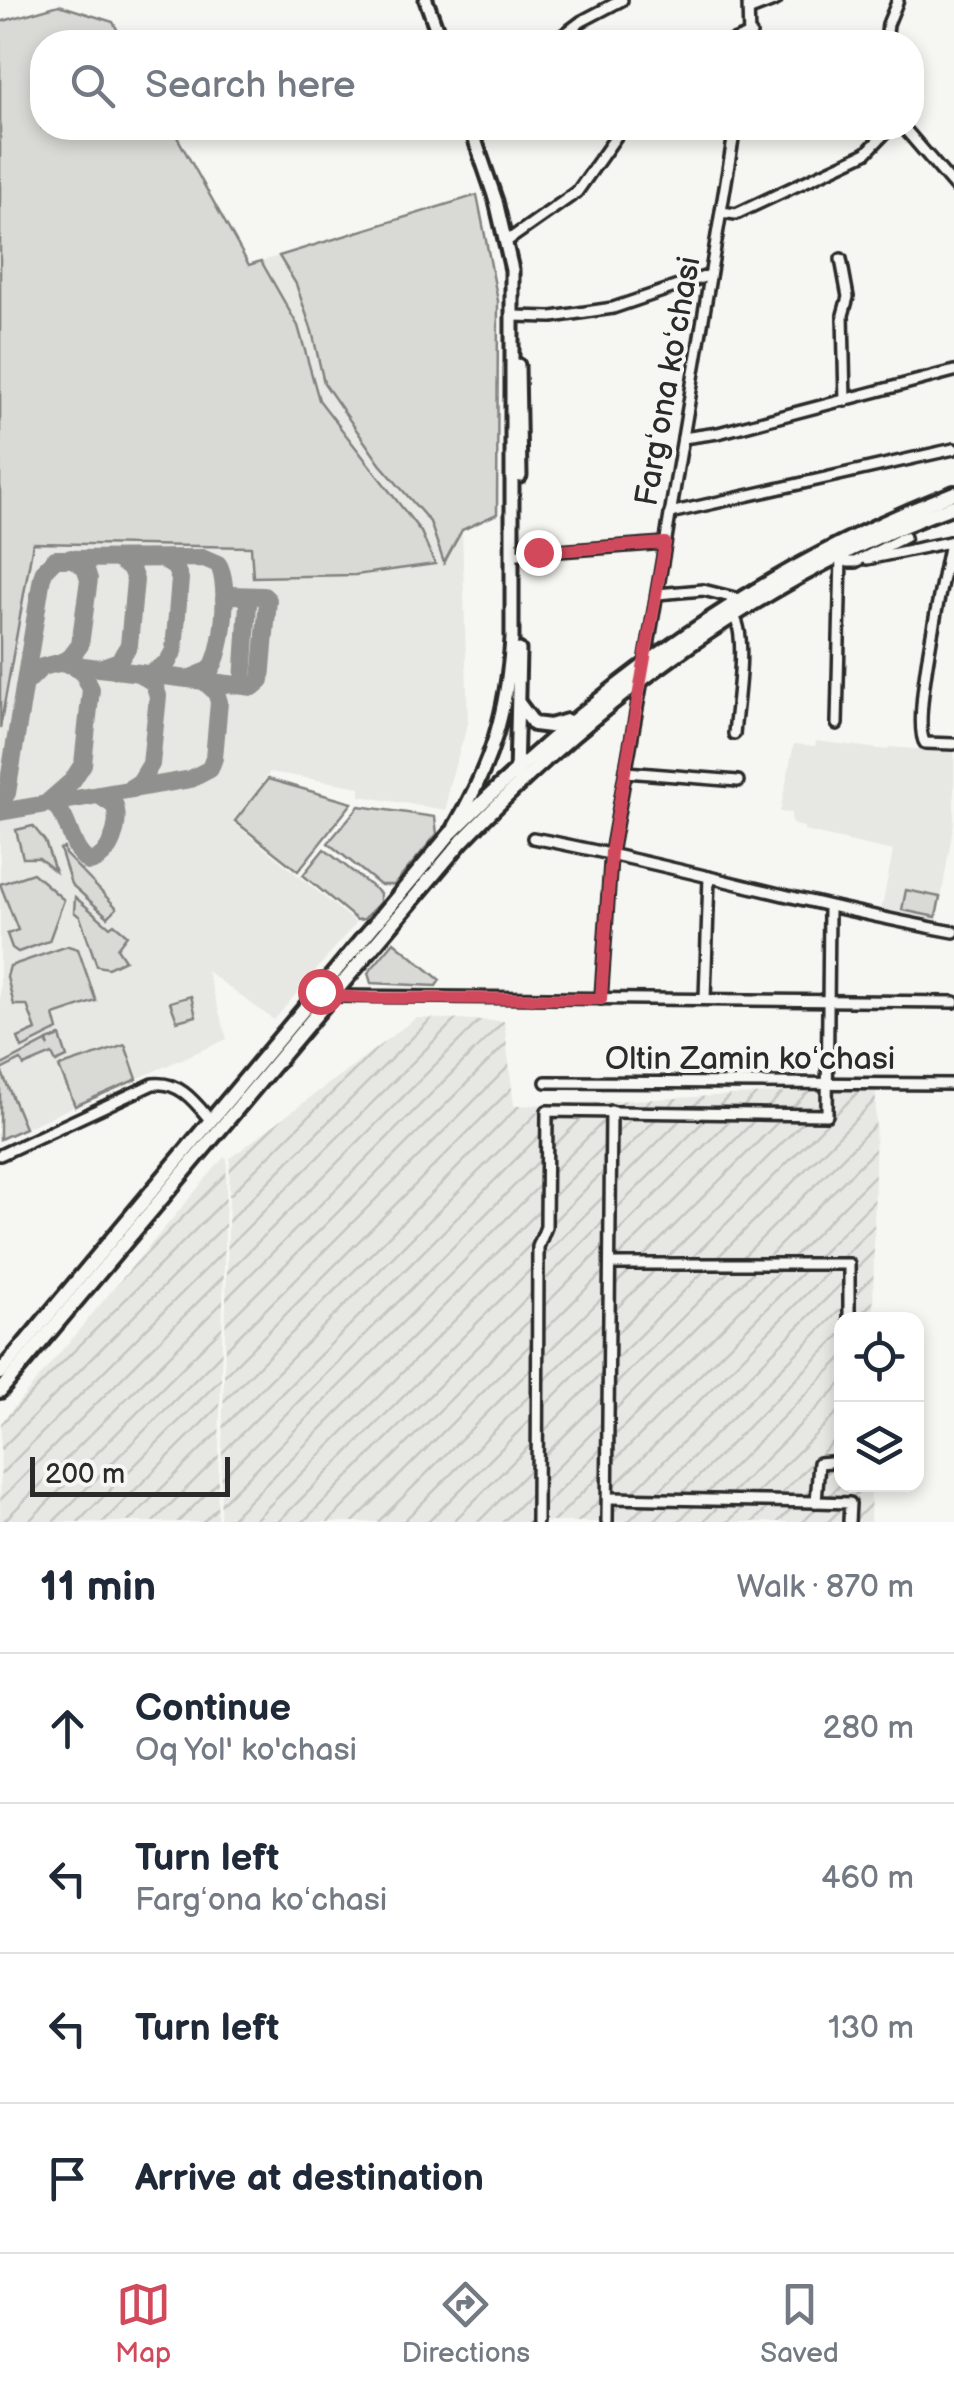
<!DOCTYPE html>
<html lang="en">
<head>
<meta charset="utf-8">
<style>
	body { margin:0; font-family:"Balsamiq Sans",sans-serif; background:#f2f2f3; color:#1f2937 }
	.controls { position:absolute; right:30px; bottom:30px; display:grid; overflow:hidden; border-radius:20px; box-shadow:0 5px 15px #0003 }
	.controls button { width:90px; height:90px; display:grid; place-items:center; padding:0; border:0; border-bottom:2px solid #e0e1e3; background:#fff; color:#1f2937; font:50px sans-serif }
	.scale { position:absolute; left:30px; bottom:25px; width:200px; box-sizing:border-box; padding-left:10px; border:5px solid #2b2b2b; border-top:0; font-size:28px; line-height:35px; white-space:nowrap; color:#2b2b2b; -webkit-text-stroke:8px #f6f6f2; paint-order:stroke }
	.stop { position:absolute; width:30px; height:30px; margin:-22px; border:8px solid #d1495b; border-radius:50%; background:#fff }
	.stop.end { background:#d1495b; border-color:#fff; box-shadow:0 2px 10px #0008 }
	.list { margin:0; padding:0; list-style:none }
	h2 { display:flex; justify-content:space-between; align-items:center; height:130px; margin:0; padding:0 40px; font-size:42px }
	h2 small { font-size:32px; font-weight:400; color:#747a83 }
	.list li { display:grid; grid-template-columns:65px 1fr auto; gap:30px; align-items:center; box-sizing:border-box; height:150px; padding:0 40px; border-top:2px solid #e0e1e3 }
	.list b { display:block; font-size:38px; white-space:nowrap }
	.list p { margin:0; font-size:32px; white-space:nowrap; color:#747a83 }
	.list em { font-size:32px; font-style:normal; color:#747a83 }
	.icon { flex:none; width:55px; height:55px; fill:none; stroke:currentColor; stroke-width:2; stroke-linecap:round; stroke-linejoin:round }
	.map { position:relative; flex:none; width:954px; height:1522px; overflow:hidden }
	.search { position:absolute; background:#fff; box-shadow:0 5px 15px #0003; left:30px; right:30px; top:30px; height:110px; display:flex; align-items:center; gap:25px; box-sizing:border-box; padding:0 35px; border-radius:40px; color:#747a83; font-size:38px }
	.sheet { height:730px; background:#fff }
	nav { display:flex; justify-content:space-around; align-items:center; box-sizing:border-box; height:140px; border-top:2px solid #e0e1e3; background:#fff; font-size:28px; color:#747a83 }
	nav a { display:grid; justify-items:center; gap:5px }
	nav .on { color:#d1495b }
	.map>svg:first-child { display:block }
	.built { fill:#e7e7e3 }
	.industrial { fill:url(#industrial-furrows) }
	.green { fill:#d9d9d5; stroke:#828280; stroke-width:2.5 }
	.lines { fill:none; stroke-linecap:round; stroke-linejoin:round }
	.taxiway { stroke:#90908e; stroke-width:18 }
	.minor-casing { stroke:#2b2b2b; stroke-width:16 }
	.major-casing { stroke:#2b2b2b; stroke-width:19 }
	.highway-casing { stroke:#2b2b2b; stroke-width:20 }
	.minor { stroke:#f6f6f2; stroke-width:9 }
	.major { stroke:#f6f6f2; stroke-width:11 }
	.highway { stroke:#f6f6f2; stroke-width:12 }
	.route { stroke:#d1495b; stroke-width:12 }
	.labels { text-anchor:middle; stroke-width:8; stroke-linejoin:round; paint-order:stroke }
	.street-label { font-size:32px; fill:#2b2b2b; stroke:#f6f6f2 }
</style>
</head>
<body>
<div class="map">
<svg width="954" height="1522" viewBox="0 0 954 1522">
	<defs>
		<pattern id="industrial-furrows" width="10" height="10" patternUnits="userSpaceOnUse" patternTransform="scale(2.5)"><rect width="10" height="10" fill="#e7e7e3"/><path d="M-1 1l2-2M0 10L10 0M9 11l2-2" fill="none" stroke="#c6c6c3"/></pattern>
	</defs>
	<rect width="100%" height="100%" fill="#f6f6f2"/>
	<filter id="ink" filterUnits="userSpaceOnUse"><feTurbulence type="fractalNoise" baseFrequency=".01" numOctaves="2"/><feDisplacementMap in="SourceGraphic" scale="20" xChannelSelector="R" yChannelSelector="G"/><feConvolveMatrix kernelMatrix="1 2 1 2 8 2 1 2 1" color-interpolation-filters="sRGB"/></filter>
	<g filter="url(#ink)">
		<g class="built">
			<polygon points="59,5 113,22 124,42 42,42 42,128 172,128 249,265 477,195 498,301 497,514 462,530 468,724 449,785 446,810 360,796 360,787 270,772 234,823 356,923 274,1020 207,971 227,1039 0,1139 0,22"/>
			<polygon points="816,741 887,750 889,747 954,752 954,821 937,923 881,912 893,851 804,831 804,827 792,824 791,813 780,812 794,744 815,746"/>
		</g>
		<g class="industrial">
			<polygon points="416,1018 504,1021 514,1106 876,1088 873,1319 842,1320 842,1484 871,1485 870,1522 220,1522 230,1158"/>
			<polygon points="224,1157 227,1159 217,1522 0,1522 1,1423"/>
		</g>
		<g class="green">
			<polygon points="59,5 113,22 124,42 42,42 42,128 172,128 249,265 261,261 298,326 319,400 421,532 435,564 355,575 253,577 251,547 33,543 0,728 0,22"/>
			<polygon points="477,195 498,301 497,514 462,530 444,563 430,522 380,464 324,383 312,331 296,284 279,256"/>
			<polygon points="268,779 352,803 298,871 235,821"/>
			<polygon points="359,806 435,817 437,834 394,885 380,885 328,843"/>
			<polygon points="33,826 45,841 55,871 39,858 23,858 16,830"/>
			<polygon points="64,848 65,854 117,908 108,917 71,884 60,849"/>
			<polygon points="324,849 380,893 380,902 364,919 357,920 303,875"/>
			<polygon points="33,873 64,900 49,941 18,952 12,948 7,934 18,930 0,884"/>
			<polygon points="906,890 940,897 936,917 902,910"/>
			<polygon points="75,897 110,927 114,924 127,935 117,948 125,960 108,968 97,966 80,917 74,912"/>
			<polygon points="394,942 440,980 436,986 371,983 368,973"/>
			<polygon points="68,946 78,949 96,1001 54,1015 58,1030 22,1048 18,1038 36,1030 27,1005 14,1005 7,977 10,966"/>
			<polygon points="191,996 196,1016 177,1021 170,1002"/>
			<polygon points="60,1036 67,1057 56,1062 52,1054 24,1066 21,1060 1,1070 25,1128 0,1139 0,1066 46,1042 49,1047 47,1041"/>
			<polygon points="125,1045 137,1079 75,1106 59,1067"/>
		</g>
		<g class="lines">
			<g class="taxiway">
				<polyline points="59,663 70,658 80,645 89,579 85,567 71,558"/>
				<polyline points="100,668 119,661 129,645 135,580 131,569 117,559"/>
				<polyline points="149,674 168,662 174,650 180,579 175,567 162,559"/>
				<polyline points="204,681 253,687 261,680 268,600 264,596 230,595 224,599"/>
				<polyline points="239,685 243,681 248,604 244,596"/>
				<polyline points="129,789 140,782 151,764 158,696 154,683 140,674"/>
				<polyline points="48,802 72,781 83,764 91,689 83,673 72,665"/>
				<path d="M52 803C72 818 68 848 89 862 110 859 121 825 115 806L99 795"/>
				<path d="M0 804 7 793 42 577 45 569 55 559 204 558 218 564C230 583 224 653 210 670L188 679"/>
				<polyline points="0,812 191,779 210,769 214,758 219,702 216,692 204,681 59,663 42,667 27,682"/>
			</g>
			<defs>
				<g id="minor">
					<polyline points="748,0 749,42"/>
					<polyline points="750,10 776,0"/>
					<polyline points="554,42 582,21 622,0"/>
					<polyline points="731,42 751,34"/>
					<polyline points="886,42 888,24 898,0"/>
					<polyline points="904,128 954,186"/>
					<polyline points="721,212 736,214 866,153 890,128"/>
					<polyline points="507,241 577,192 622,128"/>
					<polyline points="841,259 848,297 843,315 845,401"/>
					<polyline points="513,316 552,317 613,308 710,275"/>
					<polyline points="683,438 718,433 954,371"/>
					<polyline points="670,513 954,449"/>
					<path d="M950 542C944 575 910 723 925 743L954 744"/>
					<polyline points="519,554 665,543"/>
					<polyline points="867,559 954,541"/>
					<polyline points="657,594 703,590 739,599"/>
					<polyline points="645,664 735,128"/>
					<polyline points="837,724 841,556 848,562 855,562 905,537"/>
					<path d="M734 734C736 709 748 635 734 617"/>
					<polyline points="626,772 738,781"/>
					<path d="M533 838C675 865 812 906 954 932"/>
					<polyline points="331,996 954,1002"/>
					<polyline points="601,999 611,853 642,680"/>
					<polyline points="705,999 709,877"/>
					<polyline points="546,1082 954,1084"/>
					<path d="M0 1155 153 1084C180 1081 195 1102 211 1121"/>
					<polyline points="611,1264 849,1264 849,1320"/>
					<polyline points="610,1498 816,1502 819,1463 842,1461"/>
					<polyline points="816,1502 850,1503 849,1522"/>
					<polyline points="537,1522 538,1247 546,1227 547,1111 827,1115 829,908"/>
					<polyline points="607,1522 611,1111"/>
				</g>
				<g id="major">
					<polyline points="426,0 441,42"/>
					<polyline points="518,365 520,476"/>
					<polyline points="516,776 519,650"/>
					<path d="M455 826C492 763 507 712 512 639V270L496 201 471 128"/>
				</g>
				<g id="highway">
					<polyline points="519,704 534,724 550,726 567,721"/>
					<path d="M0 1373 450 834C596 688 760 568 954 493"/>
					<path d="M0 1391 462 841C598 699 767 573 954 506"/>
				</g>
			</defs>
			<use href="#minor" class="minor-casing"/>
			<use href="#major" class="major-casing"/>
			<use href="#highway" class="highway-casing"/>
			<use href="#minor" class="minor"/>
			<use href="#major" class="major"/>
			<use href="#highway" class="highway"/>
		</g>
	</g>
	<g class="lines" filter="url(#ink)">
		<polyline class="route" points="320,991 330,996 368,998 601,999 611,852 665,543 538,552"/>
	</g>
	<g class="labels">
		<g class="street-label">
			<text transform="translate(667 381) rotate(-80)" y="11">Fargʻona koʻchasi</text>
			<text x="750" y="1069">Oltin Zamin koʻchasi</text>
		</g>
	</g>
</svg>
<div class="controls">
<button><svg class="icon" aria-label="locate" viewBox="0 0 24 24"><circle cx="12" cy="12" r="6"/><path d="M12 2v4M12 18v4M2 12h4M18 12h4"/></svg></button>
<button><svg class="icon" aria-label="layers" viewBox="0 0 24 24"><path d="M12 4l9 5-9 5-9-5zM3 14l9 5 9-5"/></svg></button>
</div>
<div class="scale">200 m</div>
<div class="stop" style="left:320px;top:991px"></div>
<div class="stop end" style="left:538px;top:552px"></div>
<div class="search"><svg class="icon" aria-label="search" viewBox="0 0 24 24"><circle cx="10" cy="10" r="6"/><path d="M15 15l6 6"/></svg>Search here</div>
</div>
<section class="sheet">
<h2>11 min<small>Walk · 870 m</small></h2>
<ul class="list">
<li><svg class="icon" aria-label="ahead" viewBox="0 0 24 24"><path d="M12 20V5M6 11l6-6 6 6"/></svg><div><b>Continue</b><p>Oq Yol' ko'chasi</p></div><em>280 m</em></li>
<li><svg class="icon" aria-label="left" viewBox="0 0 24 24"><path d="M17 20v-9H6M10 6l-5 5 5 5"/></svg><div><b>Turn left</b><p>Fargʻona koʻchasi</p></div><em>460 m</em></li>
<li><svg class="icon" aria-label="left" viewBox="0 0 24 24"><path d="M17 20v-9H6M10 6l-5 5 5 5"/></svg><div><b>Turn left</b></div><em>130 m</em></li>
<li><svg class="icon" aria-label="arrive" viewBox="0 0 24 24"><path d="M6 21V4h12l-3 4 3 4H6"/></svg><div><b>Arrive at destination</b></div></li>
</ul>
</section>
<nav>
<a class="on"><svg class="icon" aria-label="map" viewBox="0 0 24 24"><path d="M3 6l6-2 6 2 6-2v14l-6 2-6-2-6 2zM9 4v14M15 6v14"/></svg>Map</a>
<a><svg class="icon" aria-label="directions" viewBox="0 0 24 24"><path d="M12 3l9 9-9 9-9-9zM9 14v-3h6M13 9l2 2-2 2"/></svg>Directions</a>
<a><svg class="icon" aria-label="saved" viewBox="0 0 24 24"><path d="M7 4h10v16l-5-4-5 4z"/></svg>Saved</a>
</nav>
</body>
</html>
